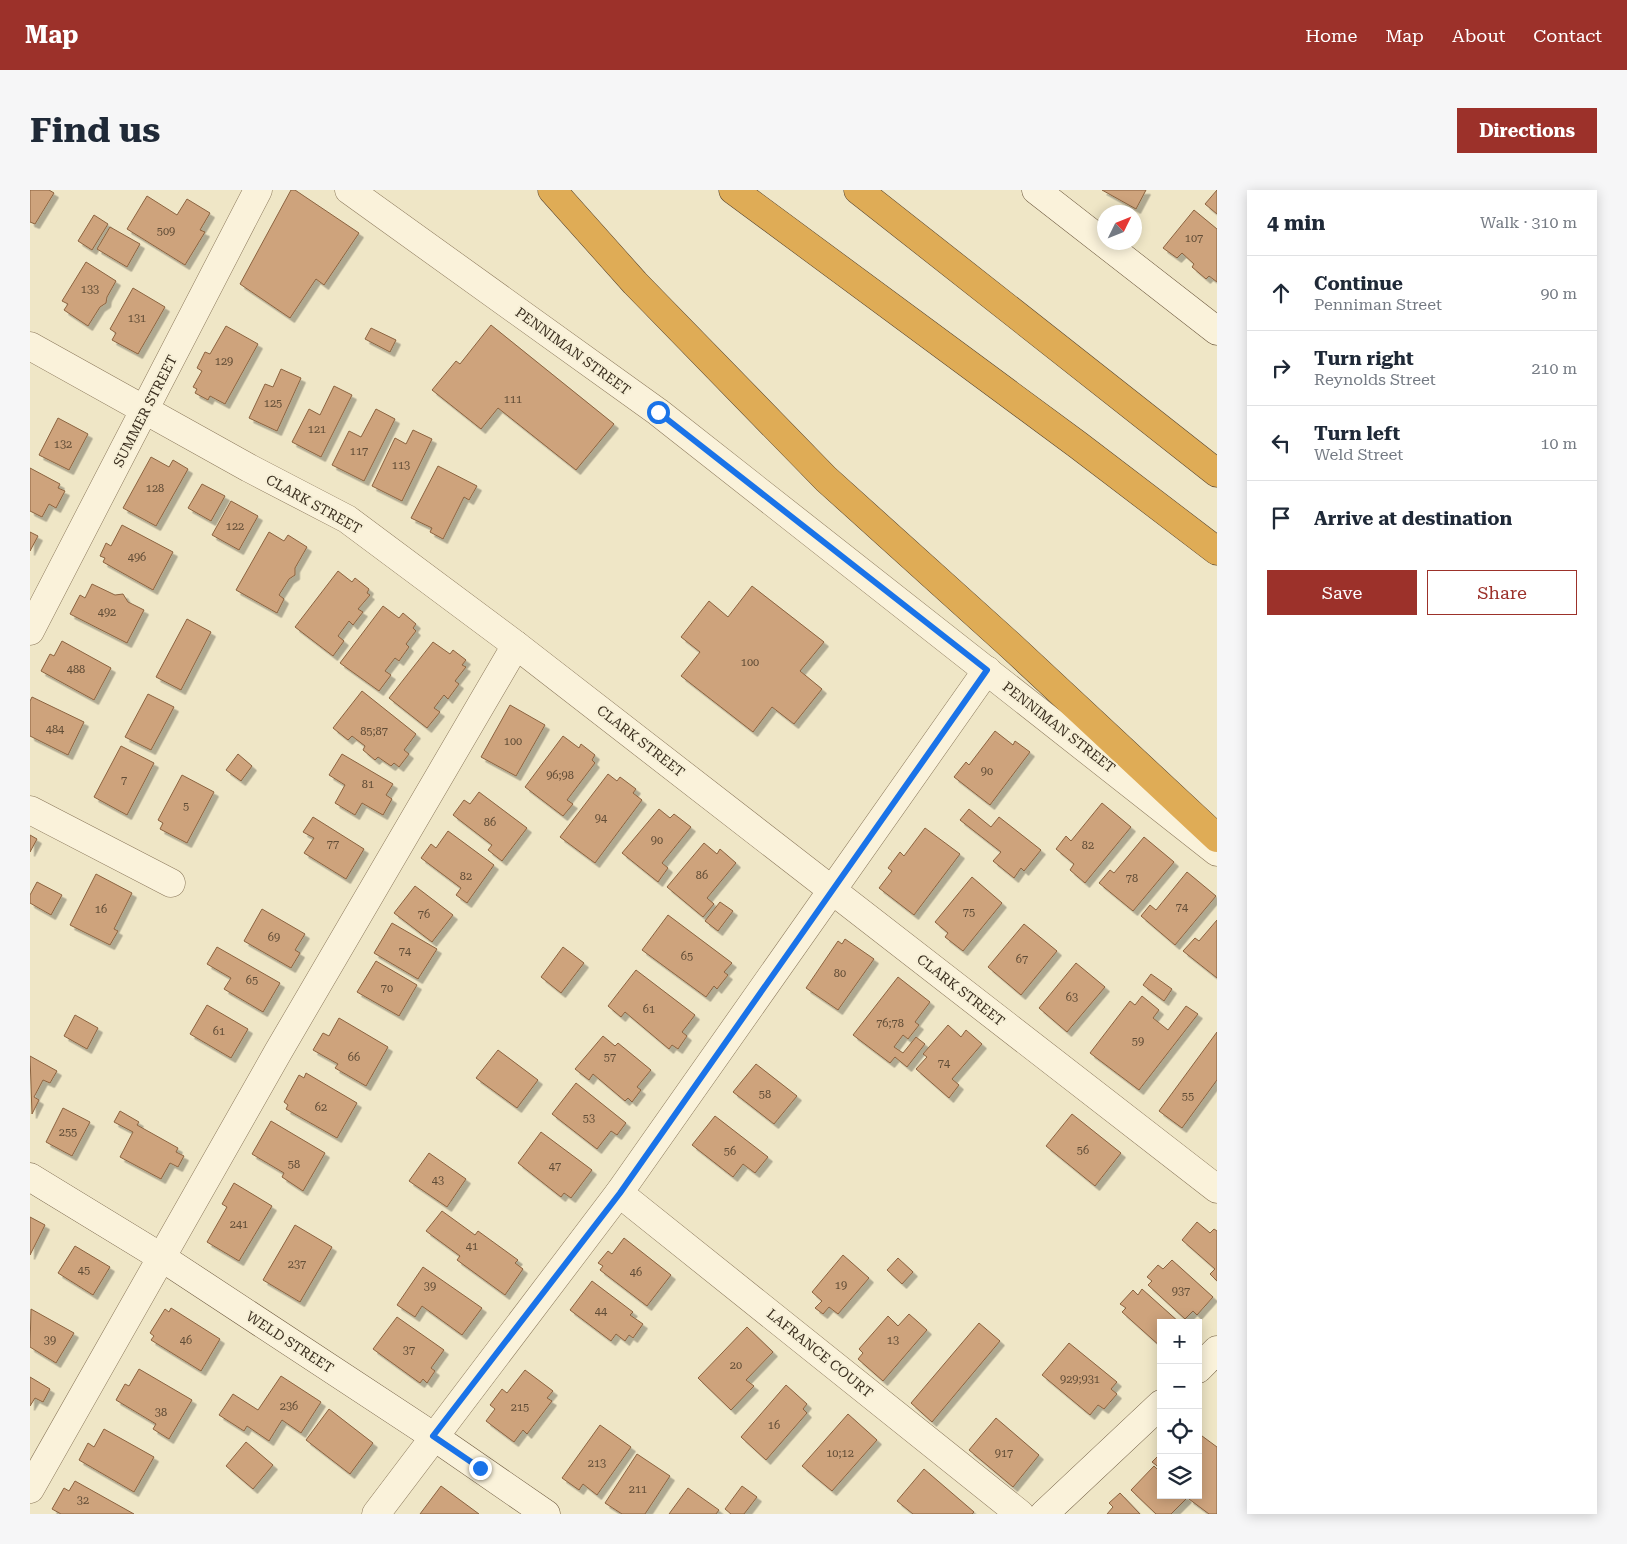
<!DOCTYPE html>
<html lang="en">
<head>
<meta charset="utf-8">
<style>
	body { margin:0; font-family:"Roboto Serif",serif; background:#f6f6f7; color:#1f2937 }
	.controls { position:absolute; right:15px; bottom:15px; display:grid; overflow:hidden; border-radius:0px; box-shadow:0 2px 12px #0003 }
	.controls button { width:45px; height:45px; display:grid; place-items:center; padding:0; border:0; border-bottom:1px solid #e0e1e3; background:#fff; color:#1f2937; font:25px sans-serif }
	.compass { position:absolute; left:1067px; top:15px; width:45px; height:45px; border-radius:50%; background:#fff; box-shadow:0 2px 12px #0003; rotate:47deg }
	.stop { position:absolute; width:15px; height:15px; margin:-11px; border:4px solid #1a73e8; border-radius:50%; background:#fff }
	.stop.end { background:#1a73e8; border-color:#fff; box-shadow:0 1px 5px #0008 }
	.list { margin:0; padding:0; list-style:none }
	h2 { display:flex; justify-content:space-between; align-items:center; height:65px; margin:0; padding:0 20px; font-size:21px }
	h2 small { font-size:16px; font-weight:400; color:#747a83 }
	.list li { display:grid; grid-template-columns:32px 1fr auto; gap:15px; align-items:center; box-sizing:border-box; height:75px; padding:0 20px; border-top:1px solid #e0e1e3 }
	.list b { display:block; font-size:19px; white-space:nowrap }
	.list p { margin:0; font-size:16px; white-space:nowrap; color:#747a83 }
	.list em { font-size:16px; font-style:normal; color:#747a83 }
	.actions { display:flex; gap:10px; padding:15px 20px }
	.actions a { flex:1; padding:11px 0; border:1px solid #9c312a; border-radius:0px; text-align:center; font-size:18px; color:#9c312a }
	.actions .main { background:#9c312a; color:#fff }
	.icon { flex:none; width:28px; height:28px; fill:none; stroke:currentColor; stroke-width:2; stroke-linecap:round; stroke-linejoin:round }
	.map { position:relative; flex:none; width:1187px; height:1324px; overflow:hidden; border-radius:0px }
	header { display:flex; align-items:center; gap:30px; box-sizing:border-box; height:70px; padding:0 25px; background:#9c312a; color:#fff }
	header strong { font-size:24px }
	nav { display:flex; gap:28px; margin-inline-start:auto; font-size:18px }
	.intro { display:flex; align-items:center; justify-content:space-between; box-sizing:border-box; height:120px; padding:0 30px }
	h1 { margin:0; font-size:35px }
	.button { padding:12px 22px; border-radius:0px; background:#9c312a; color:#fff; font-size:18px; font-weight:700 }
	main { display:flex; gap:30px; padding:0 30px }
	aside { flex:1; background:#fff; border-radius:0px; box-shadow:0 2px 12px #0003 }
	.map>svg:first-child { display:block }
	.building { fill:#cea37b; stroke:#8b6340; filter:url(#shadow) }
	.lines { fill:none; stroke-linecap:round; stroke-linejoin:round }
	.street-casing { stroke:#8b785b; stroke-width:29 }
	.secondary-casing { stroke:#6d593e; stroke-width:29 }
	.highway-casing { stroke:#59462f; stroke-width:29 }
	.street { stroke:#faf2da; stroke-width:28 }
	.secondary { stroke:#faf2da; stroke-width:28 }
	.highway { stroke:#dfac56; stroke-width:28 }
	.route { stroke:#1a73e8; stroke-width:6 }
	.labels { text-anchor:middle; stroke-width:4; stroke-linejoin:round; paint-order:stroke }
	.number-label { font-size:11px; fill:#604c36 }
	.street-label { font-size:14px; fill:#3b2f1f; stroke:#f6efd6 }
</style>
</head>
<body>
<header>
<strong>Map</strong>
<nav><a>Home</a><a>Map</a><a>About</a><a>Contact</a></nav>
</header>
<div class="intro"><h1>Find us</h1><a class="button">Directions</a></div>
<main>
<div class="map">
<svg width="1187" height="1324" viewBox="0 0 1187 1324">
	<defs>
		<filter id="shadow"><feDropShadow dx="4.5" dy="4.5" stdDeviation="0" flood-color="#0004"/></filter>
	</defs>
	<rect width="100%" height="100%" fill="#efe6c6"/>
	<g class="building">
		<polygon points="0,0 19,0 24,3 5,34 0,32"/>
		<polygon points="261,0 265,0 329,43 294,95 286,89 260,128 210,94"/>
		<polygon points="1072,0 1116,0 1106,19"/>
		<polygon points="1187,0 1187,24 1175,14"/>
		<polygon points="117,6 147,25 157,9 180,23 170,40 175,42 155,75 97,39"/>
		<polygon points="1164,20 1187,39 1187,92 1179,86 1176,89 1162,77 1164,74 1152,63 1147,68 1133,58"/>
		<polygon points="64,25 78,34 62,60 48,51"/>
		<polygon points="80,37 110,54 97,77 67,59"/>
		<polygon points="56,72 86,91 77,107 76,113 70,117 58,136 34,120 38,114 32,111"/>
		<polygon points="103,98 135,117 108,164 82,150 86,143 80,139"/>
		<polygon points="461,135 584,234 546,280 468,218 451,239 402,200 426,171 430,174"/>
		<polygon points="196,136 228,154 195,214 180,206 178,210 165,203 167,199 163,197 172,181 167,178 175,162 180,164"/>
		<polygon points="341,138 366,150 360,162 335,149"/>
		<polygon points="251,179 271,188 247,241 219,228 235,194 243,197"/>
		<polygon points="304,196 322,205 291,267 262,252 279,219 290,225"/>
		<polygon points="346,219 365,229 334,291 302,275 319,241 331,247"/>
		<polygon points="28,228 58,244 39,280 9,265"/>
		<polygon points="383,240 402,249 372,311 342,296 365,248 376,254"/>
		<polygon points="121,267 139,277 143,270 158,279 126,336 93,318"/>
		<polygon points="408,276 447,296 439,310 434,307 413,349 400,342 402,338 381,328"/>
		<polygon points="0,278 30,294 28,298 35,301 26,318 19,314 12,327 0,321"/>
		<polygon points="172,294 195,306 181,331 158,318"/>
		<polygon points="201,311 228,326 209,360 182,345"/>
		<polygon points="92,335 143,362 123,400 73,372 75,368 70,366 76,353 81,356"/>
		<polygon points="0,342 8,346 0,361"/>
		<polygon points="239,342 254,351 258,345 277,357 265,378 265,385 259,389 249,405 254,409 247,423 206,400"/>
		<polygon points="308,381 322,392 325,388 339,399 337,403 340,405 328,419 333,422 323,435 319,431 308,446 314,451 303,466 265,437"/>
		<polygon points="62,394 85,405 93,404 98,412 114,420 97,453 40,424 50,405 55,408"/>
		<polygon points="722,396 794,452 770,481 792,499 764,534 742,517 723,542 651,486 670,462 651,447 679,411 698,427"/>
		<polygon points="353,416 369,428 373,423 386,434 383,438 386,441 376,454 379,457 369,471 365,468 355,481 361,485 349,501 310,473"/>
		<polygon points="157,429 181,442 151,500 126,487"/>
		<polygon points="32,451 81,478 64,510 11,481 20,464 24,466"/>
		<polygon points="403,452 420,464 423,460 436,470 432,475 436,477 425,491 429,494 418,509 414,505 404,518 410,522 397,538 359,508"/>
		<polygon points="332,501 386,544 374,560 379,564 369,577 364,573 361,576 348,567 345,570 333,560 335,556 322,546 318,550 303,538"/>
		<polygon points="118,504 144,517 121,560 95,547"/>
		<polygon points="2,507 54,532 38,565 0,546 0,511"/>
		<polygon points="480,515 515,535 486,586 451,567"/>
		<polygon points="965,541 983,555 985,551 1000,562 960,615 924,587 936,572 939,575"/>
		<polygon points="533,546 549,558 551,554 565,565 562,570 565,573 537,610 543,614 533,626 495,597"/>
		<polygon points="91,556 124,573 97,625 64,607"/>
		<polygon points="208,564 222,576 211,591 196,580"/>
		<polygon points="312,564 363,594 356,605 362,609 353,625 332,613 325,625 305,613 315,595 299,585"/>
		<polygon points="578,584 587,591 590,587 606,599 603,603 612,610 565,673 530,647"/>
		<polygon points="152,585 184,602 157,653 130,639 133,633 128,630"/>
		<polygon points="449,602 497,638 472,671 458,660 462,655 423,625 434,610 440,614"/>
		<polygon points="1072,613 1101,637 1055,693 1040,680 1044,674 1026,659 1036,646 1041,651"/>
		<polygon points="629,619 640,628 644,624 661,637 632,673 638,678 628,692 592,663"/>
		<polygon points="939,619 961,637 969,627 1011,660 994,681 991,678 984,688 963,671 971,662 930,630"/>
		<polygon points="283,627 334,659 316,689 274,663 284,648 273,642"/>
		<polygon points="895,638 930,664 884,725 849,698 862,681 858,678 870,662 874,666"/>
		<polygon points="418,641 464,675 437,713 426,705 431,698 391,668 401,654 406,658"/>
		<polygon points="0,645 7,649 0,662"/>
		<polygon points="1114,647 1144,672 1103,721 1069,693 1080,680 1084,683"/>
		<polygon points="674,653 687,664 690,659 706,673 677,708 684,714 673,727 637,697"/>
		<polygon points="1157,682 1186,706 1145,755 1111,726 1120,715 1126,720"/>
		<polygon points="66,684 102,703 84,739 88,741 80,755 40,735"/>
		<polygon points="942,687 972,713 933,761 915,747 918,743 905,732"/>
		<polygon points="7,692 32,705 21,725 0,713 0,705"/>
		<polygon points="385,696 423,725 402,752 364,723"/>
		<polygon points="690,712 703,721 688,741 675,731"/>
		<polygon points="232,719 275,744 265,760 270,763 261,778 214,751"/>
		<polygon points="638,725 702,773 694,782 698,785 687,799 684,796 676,807 612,760"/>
		<polygon points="1187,730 1187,788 1153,761 1165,748 1169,751"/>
		<polygon points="362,733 407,759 388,789 344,763"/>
		<polygon points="994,734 1027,761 991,805 958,777"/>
		<polygon points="815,749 844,769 808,820 776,798 808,751 812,754"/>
		<polygon points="187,757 250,793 233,822 194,799 201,788 177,774"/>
		<polygon points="533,757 554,773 531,803 511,787"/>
		<polygon points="346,771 387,795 369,826 327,802"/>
		<polygon points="1046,773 1075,797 1037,842 1009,818"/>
		<polygon points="606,780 665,825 652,842 657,846 648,859 642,855 639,859 595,822 591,827 578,816"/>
		<polygon points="1121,784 1142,799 1134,811 1113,795"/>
		<polygon points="868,787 900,812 885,832 889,835 878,849 873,845 864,857 873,863 886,847 895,854 877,877 865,867 860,873 823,845"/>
		<polygon points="1112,806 1129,820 1123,828 1138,840 1156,816 1168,824 1109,900 1060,863 1100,811 1105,815"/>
		<polygon points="177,815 218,839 201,868 160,844"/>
		<polygon points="45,825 68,838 57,859 34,846"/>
		<polygon points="309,828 358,857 336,896 305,878 308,874 283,860 293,843 299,846"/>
		<polygon points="918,835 931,847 936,840 952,854 922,889 929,895 919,908 886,879 897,867 893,864"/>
		<polygon points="1187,842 1187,890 1152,938 1129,921"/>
		<polygon points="573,846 585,856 588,853 621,880 607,897 611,900 602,912 598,908 595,911 563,884 559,890 545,879"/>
		<polygon points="468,860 508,890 487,918 446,888"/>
		<polygon points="0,866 27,881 20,893 13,890 4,907 9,910 2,924"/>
		<polygon points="726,874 767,906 744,934 703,902"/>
		<polygon points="276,883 327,913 307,948 256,919 258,915 254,912 269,885 274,888"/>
		<polygon points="546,893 596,933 587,945 581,941 567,959 522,924"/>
		<polygon points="33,918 60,932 42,966 16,952"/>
		<polygon points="90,921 109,932 107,935 148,958 146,962 154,966 148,977 140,973 131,989 90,967 103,942 84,932"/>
		<polygon points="1042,924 1091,963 1065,996 1016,956"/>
		<polygon points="685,926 738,967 725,983 713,974 703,987 662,955"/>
		<polygon points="241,931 295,963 273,1001 252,987 254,983 222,964"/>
		<polygon points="511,942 562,980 541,1008 534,1003 531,1007 488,973"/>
		<polygon points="399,963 436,989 417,1017 379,991"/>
		<polygon points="204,993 242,1016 209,1071 177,1052 197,1017 192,1014"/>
		<polygon points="412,1021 445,1045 448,1041 488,1070 485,1073 493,1079 475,1105 427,1070 430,1066 396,1041"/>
		<polygon points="0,1027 15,1035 0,1065"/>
		<polygon points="1167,1032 1180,1043 1184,1039 1187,1041 1187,1091 1180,1084 1185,1079 1152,1050"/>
		<polygon points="265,1035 302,1057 270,1112 233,1090"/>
		<polygon points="594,1048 641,1085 617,1116 570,1080 573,1076 568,1073 578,1061 582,1064"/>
		<polygon points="45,1056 80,1077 63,1105 28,1083"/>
		<polygon points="813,1065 839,1088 808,1124 799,1117 793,1124 785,1118 792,1111 782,1102"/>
		<polygon points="868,1068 883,1082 872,1094 857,1080"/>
		<polygon points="1142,1070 1183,1107 1167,1125 1163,1121 1155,1129 1118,1095 1122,1091 1117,1087 1128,1075 1133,1079"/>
		<polygon points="393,1077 452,1118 432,1145 392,1116 385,1127 367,1115"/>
		<polygon points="562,1091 603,1122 600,1125 613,1134 603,1148 599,1145 595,1151 586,1144 581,1151 540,1120"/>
		<polygon points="1112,1099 1150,1133 1131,1133 1131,1157 1092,1122 1096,1118 1090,1114 1103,1100 1108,1105"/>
		<polygon points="141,1118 190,1149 171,1181 121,1150 124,1146 120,1143 135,1119 139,1122"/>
		<polygon points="1,1119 44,1143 26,1173 0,1157"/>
		<polygon points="879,1124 897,1140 853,1191 828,1169 833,1163 829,1159 858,1126 868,1136"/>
		<polygon points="367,1127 414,1160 401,1178 405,1181 397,1193 393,1189 390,1193 343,1159"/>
		<polygon points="949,1133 970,1151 902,1232 881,1213"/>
		<polygon points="717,1137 743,1162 716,1190 724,1196 701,1220 668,1188"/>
		<polygon points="1039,1153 1087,1192 1081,1199 1087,1204 1074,1219 1068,1215 1060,1225 1012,1185"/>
		<polygon points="109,1179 162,1210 139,1249 123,1239 126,1234 86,1210 95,1194 99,1196"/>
		<polygon points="495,1180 523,1201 517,1208 522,1211 497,1244 493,1240 484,1252 456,1231 465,1219 460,1215 472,1199 477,1203"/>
		<polygon points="251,1186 291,1212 271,1243 252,1230 239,1251 217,1236 214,1241 189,1225 203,1204 228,1220"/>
		<polygon points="0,1187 20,1199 13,1212 5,1208 0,1216"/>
		<polygon points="756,1195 777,1214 773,1219 777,1223 736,1270 711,1247"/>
		<polygon points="299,1219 343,1253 320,1284 276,1250"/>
		<polygon points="818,1224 847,1250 802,1301 772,1276"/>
		<polygon points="966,1228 1009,1265 983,1297 939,1260"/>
		<polygon points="570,1235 601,1257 567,1305 553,1294 549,1300 532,1288"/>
		<polygon points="74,1239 124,1267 104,1302 49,1270 58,1253 64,1257"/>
		<polygon points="1168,1243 1187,1257 1187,1324 1179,1324 1159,1309 1162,1305 1168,1305"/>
		<polygon points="216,1252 243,1275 223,1299 196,1276"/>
		<polygon points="1131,1263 1131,1279 1122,1272"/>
		<polygon points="607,1264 640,1286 615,1324 592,1324 575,1313"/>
		<polygon points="1124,1276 1131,1283 1131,1305 1154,1305 1157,1308 1141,1324 1126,1324 1101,1300"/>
		<polygon points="894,1279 944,1322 942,1324 883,1324 867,1311"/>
		<polygon points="45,1291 104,1324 31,1324 22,1319 34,1298 39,1301"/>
		<polygon points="411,1296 449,1324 390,1324"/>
		<polygon points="712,1296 727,1307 714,1324 701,1324 695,1319"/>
		<polygon points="658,1298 689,1320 686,1324 639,1324"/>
		<polygon points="1090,1303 1110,1324 1077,1324 1083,1317 1079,1313"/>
	</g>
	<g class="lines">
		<defs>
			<g id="street">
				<polyline points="319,0 628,222 1187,662"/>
				<polyline points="0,156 219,278 317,329 486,455 1187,999"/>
				<polyline points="0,441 228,0"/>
				<polyline points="0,620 141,693"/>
				<polyline points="589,1003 990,1324"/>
				<polyline points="0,1299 248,862 486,455"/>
				<polyline points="346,1324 589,1003 957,480"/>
			</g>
			<g id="secondary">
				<polyline points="1006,0 1187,141"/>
				<polyline points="0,987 131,1067 403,1246 516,1324"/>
				<polyline points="1168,1179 1187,1160"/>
				<polyline points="1014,1324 1131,1214"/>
			</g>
			<g id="highway">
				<polyline points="522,0 605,93 796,289 980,455 1187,648"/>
				<polyline points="703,0 1048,255 1187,361"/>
				<polyline points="828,0 1187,283"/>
			</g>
		</defs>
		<use href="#street" class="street-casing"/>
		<use href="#secondary" class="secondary-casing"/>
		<use href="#highway" class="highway-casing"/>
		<use href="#street" class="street"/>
		<use href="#secondary" class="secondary"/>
		<use href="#highway" class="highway"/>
	</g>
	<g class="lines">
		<polyline class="route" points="450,1278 403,1246 590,1003 957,480 628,222"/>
	</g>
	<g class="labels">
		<g class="number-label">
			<text x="136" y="45">509</text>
			<text x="1164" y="52">107</text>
			<text x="60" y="103">133</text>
			<text x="107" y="132">131</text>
			<text x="194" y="175">129</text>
			<text x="483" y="213">111</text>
			<text x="243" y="217">125</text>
			<text x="287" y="243">121</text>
			<text x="33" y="258">132</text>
			<text x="329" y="265">117</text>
			<text x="371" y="279">113</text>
			<text x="125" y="302">128</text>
			<text x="205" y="340">122</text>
			<text x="107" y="371">496</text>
			<text x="77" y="426">492</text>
			<text x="720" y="476">100</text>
			<text x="46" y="483">488</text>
			<text x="25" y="543">484</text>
			<text x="344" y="545">85;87</text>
			<text x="483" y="555">100</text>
			<text x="957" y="585">90</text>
			<text x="530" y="589">96;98</text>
			<text x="94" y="594">7</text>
			<text x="338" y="598">81</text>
			<text x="156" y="620">5</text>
			<text x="571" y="632">94</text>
			<text x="460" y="636">86</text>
			<text x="627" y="654">90</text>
			<text x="303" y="658">77</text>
			<text x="1058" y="659">82</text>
			<text x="672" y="689">86</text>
			<text x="436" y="690">82</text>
			<text x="1102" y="692">78</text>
			<text x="1152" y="721">74</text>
			<text x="71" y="723">16</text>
			<text x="939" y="726">75</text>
			<text x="394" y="728">76</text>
			<text x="244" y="751">69</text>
			<text x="375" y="765">74</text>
			<text x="657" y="770">65</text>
			<text x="992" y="773">67</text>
			<text x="810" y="787">80</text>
			<text x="222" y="794">65</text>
			<text x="357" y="802">70</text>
			<text x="1042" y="811">63</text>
			<text x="619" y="823">61</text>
			<text x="860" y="837">76;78</text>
			<text x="189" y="845">61</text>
			<text x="1108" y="855">59</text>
			<text x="324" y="871">66</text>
			<text x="580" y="871">57</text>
			<text x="914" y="877">74</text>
			<text x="735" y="908">58</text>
			<text x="1158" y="910">55</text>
			<text x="291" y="921">62</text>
			<text x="559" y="932">53</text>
			<text x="38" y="946">255</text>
			<text x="1053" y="964">56</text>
			<text x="700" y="965">56</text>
			<text x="264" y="978">58</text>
			<text x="525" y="980">47</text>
			<text x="408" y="994">43</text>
			<text x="209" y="1038">241</text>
			<text x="442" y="1060">41</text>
			<text x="267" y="1078">237</text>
			<text x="54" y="1084">45</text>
			<text x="606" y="1086">46</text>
			<text x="811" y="1099">19</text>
			<text x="400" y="1100">39</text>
			<text x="1151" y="1105">937</text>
			<text x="571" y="1125">44</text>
			<text x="20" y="1154">39</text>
			<text x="156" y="1154">46</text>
			<text x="863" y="1154">13</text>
			<text x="379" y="1164">37</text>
			<text x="706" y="1179">20</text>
			<text x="1050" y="1193">929;931</text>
			<text x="259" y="1220">236</text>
			<text x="490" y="1221">215</text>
			<text x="131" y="1226">38</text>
			<text x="744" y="1239">16</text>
			<text x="810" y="1267">10;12</text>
			<text x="974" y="1267">917</text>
			<text x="567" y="1277">213</text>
			<text x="608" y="1303">211</text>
			<text x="53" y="1314">32</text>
		</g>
		<g class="street-label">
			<text transform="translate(543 161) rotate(36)" y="5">PENNIMAN STREET</text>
			<text transform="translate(115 221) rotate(-63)" y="5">SUMMER STREET</text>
			<text transform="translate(284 314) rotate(29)" y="5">CLARK STREET</text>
			<text transform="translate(1029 537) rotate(38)" y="5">PENNIMAN STREET</text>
			<text transform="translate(611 551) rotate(38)" y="5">CLARK STREET</text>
			<text transform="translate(931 800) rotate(38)" y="5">CLARK STREET</text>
			<text transform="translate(260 1152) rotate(33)" y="5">WELD STREET</text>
			<text transform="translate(790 1163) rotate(39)" y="5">LAFRANCE COURT</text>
		</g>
	</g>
</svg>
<div class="controls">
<button>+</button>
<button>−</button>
<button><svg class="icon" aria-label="locate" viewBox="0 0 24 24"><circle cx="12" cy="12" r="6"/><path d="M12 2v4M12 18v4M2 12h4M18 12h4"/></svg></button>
<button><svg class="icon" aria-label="layers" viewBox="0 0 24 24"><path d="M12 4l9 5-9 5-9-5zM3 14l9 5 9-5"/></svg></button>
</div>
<svg class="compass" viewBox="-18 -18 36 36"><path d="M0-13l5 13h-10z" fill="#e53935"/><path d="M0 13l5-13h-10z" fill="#747a83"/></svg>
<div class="stop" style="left:628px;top:222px"></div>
<div class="stop end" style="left:450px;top:1278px"></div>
</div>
<aside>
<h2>4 min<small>Walk · 310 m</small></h2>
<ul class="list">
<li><svg class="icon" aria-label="ahead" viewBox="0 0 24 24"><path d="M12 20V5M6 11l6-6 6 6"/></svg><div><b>Continue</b><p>Penniman Street</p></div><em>90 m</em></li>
<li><svg class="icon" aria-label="right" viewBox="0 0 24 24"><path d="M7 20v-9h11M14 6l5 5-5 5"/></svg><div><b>Turn right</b><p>Reynolds Street</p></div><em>210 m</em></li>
<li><svg class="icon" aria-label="left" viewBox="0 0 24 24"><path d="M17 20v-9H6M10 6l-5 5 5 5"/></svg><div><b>Turn left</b><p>Weld Street</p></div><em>10 m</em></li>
<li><svg class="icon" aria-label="arrive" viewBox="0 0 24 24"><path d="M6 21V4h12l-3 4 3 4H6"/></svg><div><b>Arrive at destination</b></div></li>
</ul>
<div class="actions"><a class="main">Save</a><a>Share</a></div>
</aside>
</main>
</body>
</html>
